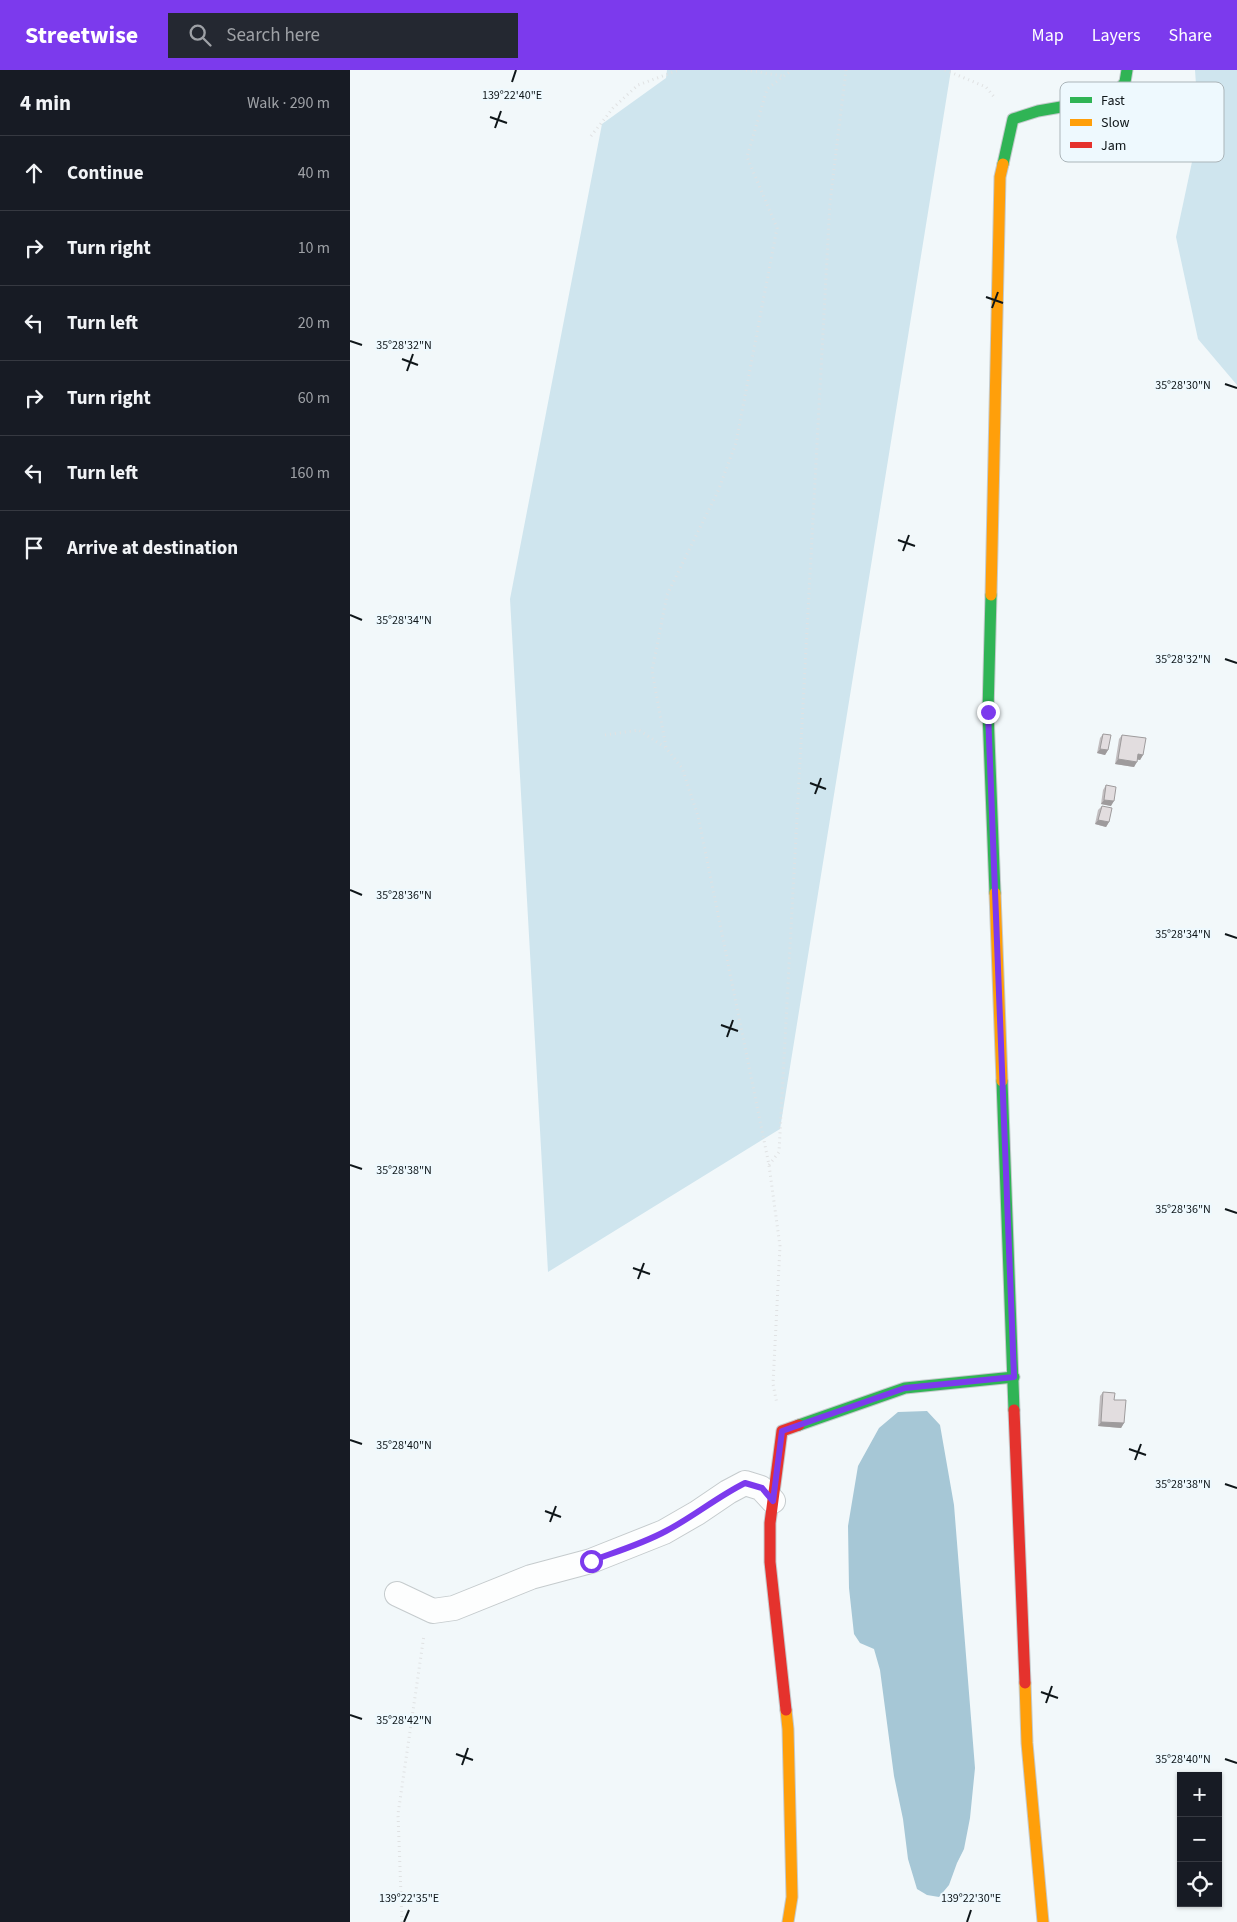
<!DOCTYPE html>
<html lang="en">
<head>
<meta charset="utf-8">
<style>
	body { margin:0; font-family:"Source Sans 3",sans-serif; background:#242831; color:#f1f3f6 }
	.controls { position:absolute; right:15px; bottom:15px; display:grid; overflow:hidden; border-radius:0px; box-shadow:0 1px 4px #0004 }
	.controls button { width:45px; height:45px; display:grid; place-items:center; padding:0; border:0; border-bottom:1px solid #363941; background:#171b24; color:#f1f3f6; font:25px sans-serif }
	.stop { position:absolute; width:15px; height:15px; margin:-11px; border:4px solid #7c3aed; border-radius:50%; background:#fff }
	.stop.end { background:#7c3aed; border-color:#fff; box-shadow:0 1px 5px #0008 }
	.list { margin:0; padding:0; list-style:none }
	h2 { display:flex; justify-content:space-between; align-items:center; height:65px; margin:0; padding:0 20px; font-size:21px }
	h2 small { font-size:16px; font-weight:400; color:#9ea1a6 }
	.list li { display:grid; grid-template-columns:32px 1fr auto; gap:15px; align-items:center; box-sizing:border-box; height:75px; padding:0 20px; border-top:1px solid #363941 }
	.list b { display:block; font-size:19px; white-space:nowrap }
	.list em { font-size:16px; font-style:normal; color:#9ea1a6 }
	.icon { flex:none; width:28px; height:28px; fill:none; stroke:currentColor; stroke-width:2; stroke-linecap:round; stroke-linejoin:round }
	.map { position:relative; flex:none; width:887px; height:1852px; overflow:hidden }
	header { display:flex; align-items:center; gap:30px; box-sizing:border-box; height:70px; padding:0 25px; background:#7c3aed; color:#fff }
	header strong { font-size:24px }
	nav { display:flex; gap:28px; margin-inline-start:auto; font-size:18px }
	.search { width:350px; height:45px; background:#242831; display:flex; align-items:center; gap:12px; box-sizing:border-box; padding:0 18px; border-radius:0px; color:#9ea1a6; font-size:19px }
	main { display:flex }
	aside { flex:1; background:#171b24 }
	.map>svg:first-child { display:block }
	.green { fill:#cfe5ee }
	.water { fill:#a6c7d6 }
	.lines { fill:none; stroke-linecap:round; stroke-linejoin:round }
	.street-casing { stroke:#c5cbcd; stroke-width:26 }
	.fast-casing { stroke:#c5cbcd; stroke-width:13 }
	.slow-casing { stroke:#c5cbcd; stroke-width:13 }
	.jam-casing { stroke:#c5cbcd; stroke-width:13 }
	.path { stroke:#e0e2e3; stroke-width:3; stroke-dasharray:1 4; stroke-linecap:butt }
	.street { stroke:#fdfefe; stroke-width:24 }
	.fast { stroke:#30b455; stroke-width:11 }
	.slow { stroke:#ff9f0a; stroke-width:11 }
	.jam { stroke:#e5322d; stroke-width:11 }
	.wall { fill:#c2bec0 }
	.shaded-wall { fill:#9e9b9c }
	.building { fill:#e2dddf; stroke:#9e9b9c }
	.route { stroke:#7c3aed; stroke-width:6 }
	.ticks { fill:none; stroke:#0f1619; stroke-width:2 }
	.key { fill:#eef9fe; stroke:#abb5b9; stroke-width:1 }
	.key-label { font-size:14px; fill:#0f1619 }
	.ticks-label { font-size:12px; text-anchor:middle; fill:#0f1619; stroke:#eef9fe; stroke-width:4; stroke-linejoin:round; paint-order:stroke }
</style>
</head>
<body>
<header>
<strong>Streetwise</strong>
<div class="search"><svg class="icon" aria-label="search" viewBox="0 0 24 24"><circle cx="10" cy="10" r="6"/><path d="M15 15l6 6"/></svg>Search here</div>
<nav><a>Map</a><a>Layers</a><a>Share</a></nav>
</header>
<main>
<aside>
<h2>4 min<small>Walk · 290 m</small></h2>
<ul class="list">
<li><svg class="icon" aria-label="ahead" viewBox="0 0 24 24"><path d="M12 20V5M6 11l6-6 6 6"/></svg><div><b>Continue</b></div><em>40 m</em></li>
<li><svg class="icon" aria-label="right" viewBox="0 0 24 24"><path d="M7 20v-9h11M14 6l5 5-5 5"/></svg><div><b>Turn right</b></div><em>10 m</em></li>
<li><svg class="icon" aria-label="left" viewBox="0 0 24 24"><path d="M17 20v-9H6M10 6l-5 5 5 5"/></svg><div><b>Turn left</b></div><em>20 m</em></li>
<li><svg class="icon" aria-label="right" viewBox="0 0 24 24"><path d="M7 20v-9h11M14 6l5 5-5 5"/></svg><div><b>Turn right</b></div><em>60 m</em></li>
<li><svg class="icon" aria-label="left" viewBox="0 0 24 24"><path d="M17 20v-9H6M10 6l-5 5 5 5"/></svg><div><b>Turn left</b></div><em>160 m</em></li>
<li><svg class="icon" aria-label="arrive" viewBox="0 0 24 24"><path d="M6 21V4h12l-3 4 3 4H6"/></svg><div><b>Arrive at destination</b></div></li>
</ul>
</aside>
<div class="map">
<svg width="887" height="1852" viewBox="0 0 887 1852">
	<rect width="100%" height="100%" fill="#f2f8fa"/>
	<g class="green">
		<polygon points="317,0 601,0 430,1059 198,1202 160,529 252,54 316,8"/>
		<polygon points="845,0 887,0 887,315 848,269 826,167 849,59"/>
	</g>
	<polygon class="water" points="577,1341 590,1355 604,1435 625,1698 620,1748 614,1779 607,1793 599,1815 589,1827 577,1825 567,1819 558,1789 553,1749 544,1706 530,1600 524,1579 510,1573 504,1564 499,1518 498,1456 508,1396 529,1358 548,1342"/>
	<g class="lines">
		<defs>
			<polyline id="street" points="47,1524 83,1541 104,1538 181,1507 241,1491 314,1462 347,1443 378,1422 395,1413 411,1418 423,1431"/>
			<g id="fast">
				<polyline points="653,94 663,49 688,41 751,30 766,24 775,12 777,0"/>
				<polyline points="641,525 638,642 645,823"/>
				<polyline points="652,1011 664,1340"/>
				<polyline points="449,1355 555,1318 664,1307"/>
			</g>
			<g id="slow">
				<polyline points="641,525 650,107 653,94"/>
				<polyline points="645,823 652,1011"/>
				<polyline points="675,1613 677,1673 693,1852"/>
				<polyline points="436,1640 438,1659 442,1827 438,1852"/>
			</g>
			<g id="jam">
				<polyline points="664,1340 675,1613"/>
				<polyline points="436,1640 420,1492 420,1453 432,1361 449,1355"/>
			</g>
		</defs>
		<use href="#street" class="street-casing"/>
		<use href="#fast" class="fast-casing"/>
		<use href="#slow" class="slow-casing"/>
		<use href="#jam" class="jam-casing"/>
		<g class="path">
			<polyline points="396,0 433,6"/>
			<polyline points="595,0 636,17 645,28"/>
			<polyline points="241,66 263,38 288,15 329,0"/>
			<polyline points="255,665 289,660 316,678 332,698 348,746 419,1095 430,1176 423,1314 427,1334"/>
			<polyline points="316,677 302,601 317,525 368,421 386,373 427,158 397,87 417,19 442,0"/>
			<polyline points="419,1095 429,1082 480,132 496,0"/>
			<polyline points="52,1852 48,1744 74,1565"/>
		</g>
		<use href="#street" class="street"/>
		<use href="#fast" class="fast"/>
		<use href="#slow" class="slow"/>
		<use href="#jam" class="jam"/>
	</g>
	<g class="wall">
		<polygon points="753,664 758,680 755,685 747,683 750,668"/>
		<polygon points="772,665 793,685 790,690 787,689 784,697 765,694 769,669"/>
		<polygon points="756,715 761,736 751,734 753,720"/>
		<polygon points="752,736 759,752 756,757 745,754 748,740"/>
		<polygon points="753,1322 764,1330 774,1353 771,1358 748,1356 750,1326"/>
	</g>
	<g class="shaded-wall">
		<polygon points="750,679 758,680 755,685 747,683"/>
		<polygon points="788,684 793,685 790,690 785,689"/>
		<polygon points="768,689 787,692 784,697 765,694"/>
		<polygon points="754,730 764,731 761,736 751,734"/>
		<polygon points="748,750 759,752 756,757 745,754"/>
		<polygon points="751,1352 774,1353 771,1358 748,1356"/>
	</g>
	<g class="building">
		<polygon points="753,664 761,665 758,680 750,679"/>
		<polygon points="772,665 796,668 793,685 788,684 787,692 768,689"/>
		<polygon points="756,715 766,717 764,731 754,730"/>
		<polygon points="752,736 762,738 759,752 748,750"/>
		<polygon points="753,1322 765,1323 764,1330 776,1330 774,1353 751,1352"/>
	</g>
	<g class="lines">
		<path class="route" d="M241 1491C265 1482 292 1474 316 1461 343 1447 367 1427 395 1413L412 1418 423 1431 432 1361 555 1318 664 1307 638 642"/>
	</g>
	<path class="ticks" d="M162 12 166 0M140 47 157 53M145 58 151 41M636 227 653 233M642 238 648 222M0 271 12 275M52 289 68 295M57 301 63 284M875 314 887 318M548 470 565 476M553 481 559 465M0 545 12 550M875 589 887 593M460 713 476 719M465 724 471 708M0 820 12 825M875 864 887 868M371 955 388 961M377 967 383 950M0 1095 12 1099M875 1139 887 1143M283 1198 300 1204M288 1209 294 1193M0 1370 12 1374M779 1379 796 1385M785 1390 791 1374M875 1414 887 1418M195 1441 211 1447M200 1452 206 1436M691 1622 708 1628M696 1633 702 1616M0 1645 12 1649M106 1684 123 1690M875 1689 887 1693M112 1695 118 1678M54 1852 59 1840M617 1852 621 1840"/>
	<rect x="710" y="12" width="164" height="80" rx="8" class="key"/>
	<rect x="720" y="27" width="22" height="6" fill="#30b455"/>
	<rect x="720" y="49" width="22" height="7" fill="#ff9f0a"/>
	<rect x="720" y="72" width="22" height="6" fill="#e5322d"/>
	<g class="key-label">
		<text x="751" y="35">Fast</text>
		<text x="751" y="57">Slow</text>
		<text x="751" y="80">Jam</text>
	</g>
	<g class="ticks-label">
		<text x="162" y="29">139°22'40"E</text>
		<text x="54" y="279">35°28'32"N</text>
		<text x="833" y="319">35°28'30"N</text>
		<text x="54" y="554">35°28'34"N</text>
		<text x="833" y="593">35°28'32"N</text>
		<text x="54" y="829">35°28'36"N</text>
		<text x="833" y="868">35°28'34"N</text>
		<text x="54" y="1104">35°28'38"N</text>
		<text x="833" y="1143">35°28'36"N</text>
		<text x="54" y="1379">35°28'40"N</text>
		<text x="833" y="1418">35°28'38"N</text>
		<text x="54" y="1654">35°28'42"N</text>
		<text x="833" y="1693">35°28'40"N</text>
		<text x="59" y="1832">139°22'35"E</text>
		<text x="621" y="1832">139°22'30"E</text>
	</g>
</svg>
<div class="controls">
<button>+</button>
<button>−</button>
<button><svg class="icon" aria-label="locate" viewBox="0 0 24 24"><circle cx="12" cy="12" r="6"/><path d="M12 2v4M12 18v4M2 12h4M18 12h4"/></svg></button>
</div>
<div class="stop" style="left:241px;top:1491px"></div>
<div class="stop end" style="left:638px;top:642px"></div>
</div>
</main>
</body>
</html>
